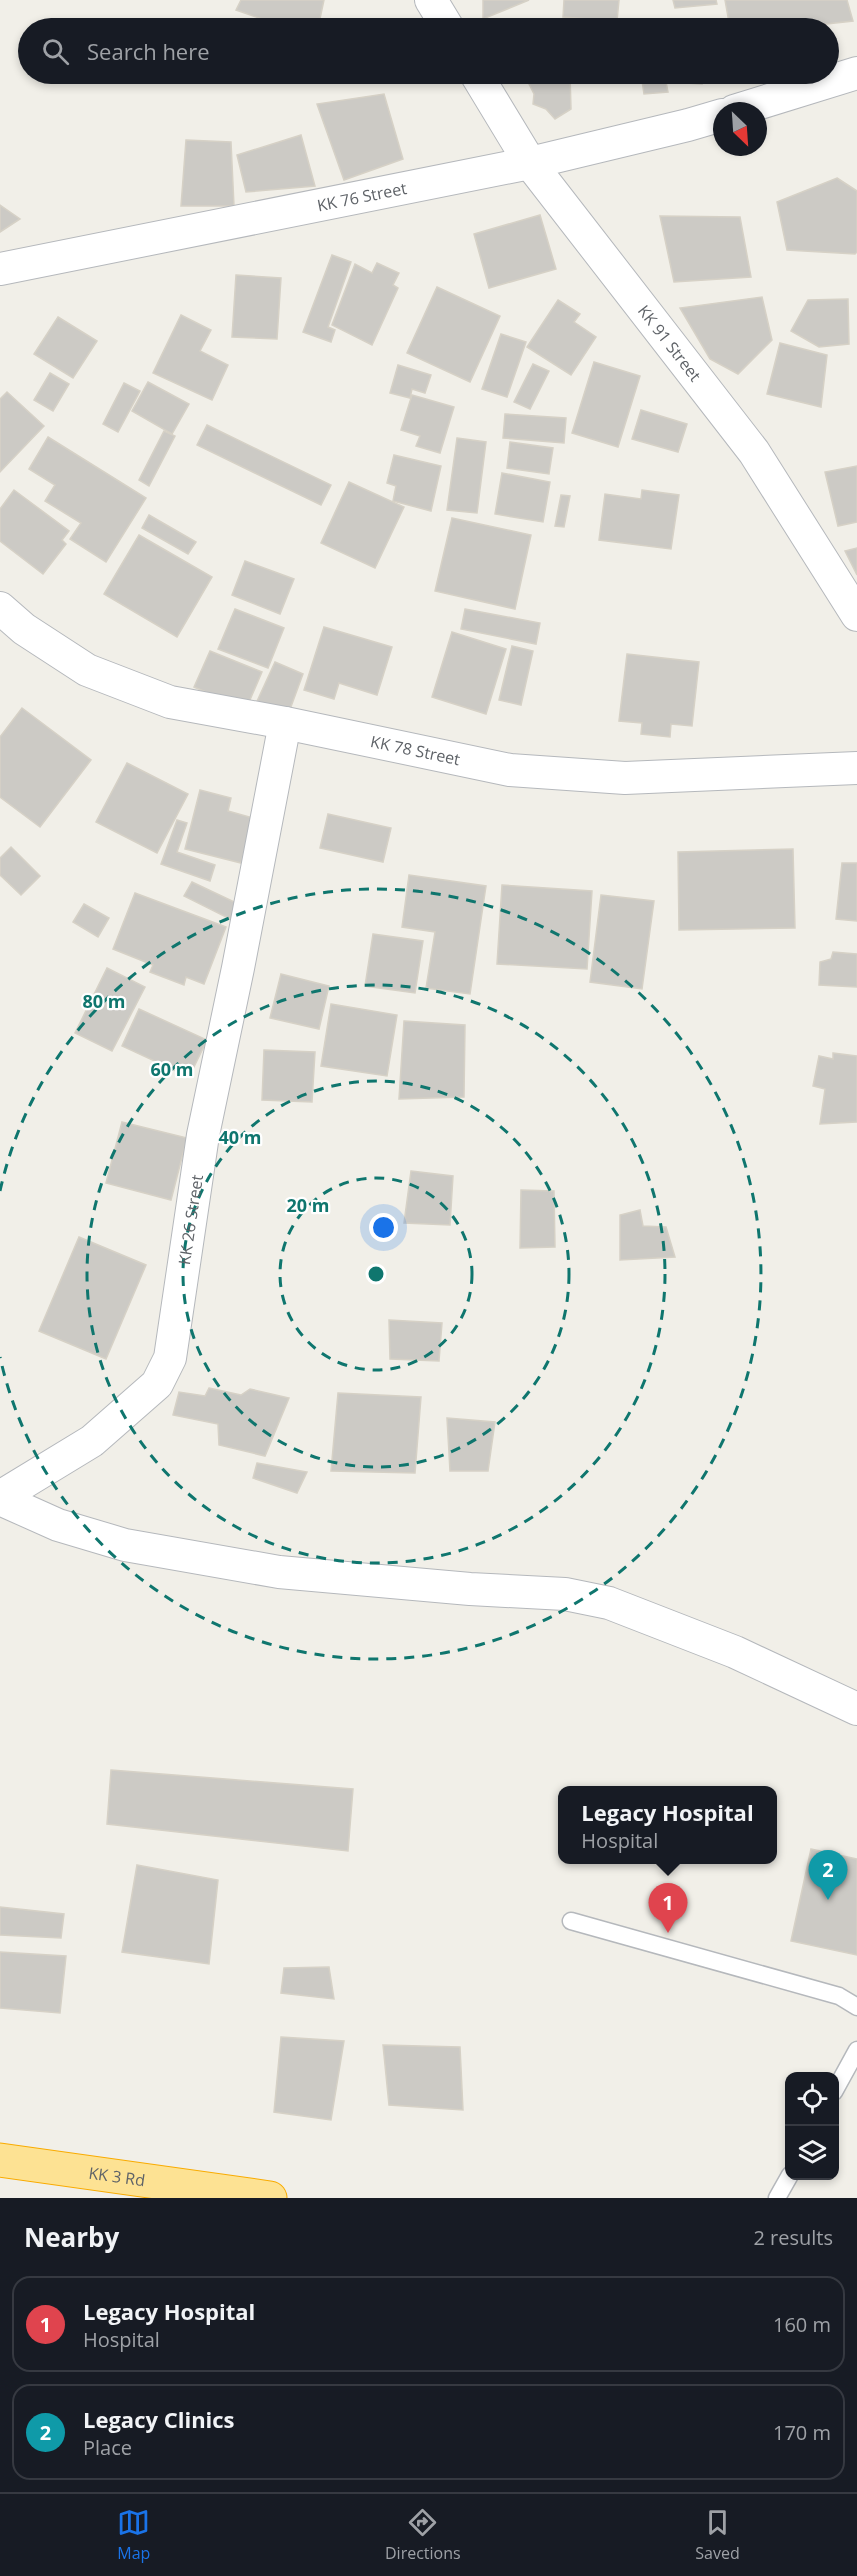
<!DOCTYPE html>
<html lang="en">
<head>
<meta charset="utf-8">
<style>
	body { margin:0; font-family:"Open Sans",sans-serif; background:#242831; color:#f1f3f6 }
	.controls { position:absolute; right:18px; bottom:18px; display:grid; overflow:hidden; border-radius:12px; box-shadow:0 3px 9px #0003 }
	.controls button { width:54px; height:54px; display:grid; place-items:center; padding:0; border:0; border-bottom:2px solid #363941; background:#171b24; color:#f1f3f6; font:30px sans-serif }
	.compass { position:absolute; left:713px; top:102px; width:54px; height:54px; border-radius:50%; background:#171b24; box-shadow:0 3px 9px #0003; rotate:155deg }
	.you { position:absolute; left:384px; top:1228px; width:21px; height:21px; margin:-15px; border:4px solid #fff; border-radius:50%; background:#1a73e8; box-shadow:0 0 0 9px #1a73e833 }
	.badge { display:grid; place-items:center; width:39px; height:39px; border-radius:50%; background:#1a73e8; color:#fff; font-size:20px; font-weight:700 }
	.pin { position:absolute; translate:-50% -50px; filter:drop-shadow(0 2px 3px #0008) }
	.pin::after { content:''; position:absolute; top:32px; width:21px; height:18px; background:inherit; clip-path:polygon(0 0,100% 0,50% 100%) }
	.popup { position:absolute; left:558px; top:1786px; width:219px; height:78px; box-sizing:border-box; display:grid; place-content:center; border-radius:12px; background:#171b24; filter:drop-shadow(0 2px 4px #0005); font-size:20px; white-space:nowrap; color:#9ea1a6 }
	.popup b { font-size:22px; color:#f1f3f6 }
	.popup::after { content:''; position:absolute; left:50%; top:100%; margin-left:-12px; border:12px solid transparent; border-top-color:#171b24 }
	.list { margin:0; padding:0; list-style:none }
	h2 { display:flex; justify-content:space-between; align-items:center; height:78px; margin:0; padding:0 24px; font-size:26px }
	h2 small { font-size:20px; font-weight:400; color:#9ea1a6 }
	.list li { display:grid; grid-template-columns:39px 1fr auto; gap:18px; align-items:center; box-sizing:border-box; height:96px; margin:0 12px 12px; padding:0 12px; border:2px solid #363941; border-radius:18px }
	.list b { display:block; font-size:22px; white-space:nowrap }
	.list p { margin:0; font-size:20px; white-space:nowrap; color:#9ea1a6 }
	.list em { font-size:20px; font-style:normal; color:#9ea1a6 }
	.icon { flex:none; width:33px; height:33px; fill:none; stroke:currentColor; stroke-width:2; stroke-linecap:round; stroke-linejoin:round }
	.map { position:relative; flex:none; width:857px; height:2198px; overflow:hidden }
	.search { position:absolute; background:#171b24; box-shadow:0 3px 9px #0003; left:18px; right:18px; top:18px; height:66px; display:flex; align-items:center; gap:15px; box-sizing:border-box; padding:0 21px; border-radius:33px; color:#9ea1a6; font-size:22px }
	.sheet { height:294px; background:#171b24 }
	nav { display:flex; justify-content:space-around; align-items:center; box-sizing:border-box; height:84px; border-top:2px solid #363941; background:#171b24; font-size:16px; color:#9ea1a6 }
	nav a { display:grid; justify-items:center; gap:3px }
	nav .on { color:#1a73e8 }
	.map>svg:first-child { display:block }
	.building { fill:#cccac5; stroke:#d6d1c6; stroke-width:1.5 }
	.lines { fill:none; stroke-linecap:round; stroke-linejoin:round }
	.lane-casing { stroke:#b5b8bc; stroke-width:19 }
	.street-casing { stroke:#b5b8bc; stroke-width:34 }
	.highway-casing { stroke:#f9ab00; stroke-width:35 }
	.lane { stroke:#fff; stroke-width:16 }
	.street { stroke:#fff; stroke-width:32 }
	.highway { stroke:#fde293; stroke-width:33 }
	.ring { fill:none; stroke:#0f766e; stroke-width:3; stroke-dasharray:10 8 }
	.labels { text-anchor:middle; stroke-width:4.5; stroke-linejoin:round; paint-order:stroke }
	.street-label { font-size:16px; fill:#5f6368; stroke:#fff }
	.centre { fill:#0f766e; stroke:#fff; stroke-width:3 }
	.ring-label { font-size:18px; text-anchor:middle; font-weight:bold; fill:#0f766e; stroke:#fff; stroke-width:4.5; stroke-linejoin:round; paint-order:stroke }
</style>
</head>
<body>
<div class="map">
<svg width="857" height="2198" viewBox="0 0 857 2198">
	<rect width="100%" height="100%" fill="#f1efe8"/>
	<g class="building">
		<polygon points="241,0 324,0 318,28 288,28 236,10"/>
		<polygon points="483,0 529,0 483,19"/>
		<polygon points="564,0 619,0 617,21 563,17"/>
		<polygon points="673,0 716,0 717,4 675,8"/>
		<polygon points="725,0 847,0 853,21 790,28 730,28"/>
		<polygon points="524,74 570,74 571,109 555,119 546,109 533,104 534,94"/>
		<polygon points="641,74 701,74 702,84 666,82 668,92 644,94"/>
		<polygon points="384,94 403,159 344,180 317,104"/>
		<polygon points="301,135 315,186 246,192 237,155"/>
		<polygon points="186,140 231,142 234,206 181,206"/>
		<polygon points="837,178 857,191 857,252 855,254 787,250 777,202"/>
		<polygon points="0,205 20,219 0,232"/>
		<polygon points="540,215 556,269 489,288 474,234"/>
		<polygon points="660,216 740,217 751,277 674,282"/>
		<polygon points="332,255 351,262 328,327 335,330 331,342 303,332"/>
		<polygon points="377,263 399,273 393,285 398,288 372,345 332,325 355,264 372,273"/>
		<polygon points="236,275 281,278 277,339 232,337"/>
		<polygon points="437,287 500,316 470,382 407,353"/>
		<polygon points="762,297 772,340 738,374 710,359 680,308"/>
		<polygon points="848,299 849,344 819,347 791,331 808,300"/>
		<polygon points="558,300 580,314 574,322 596,337 571,375 527,347"/>
		<polygon points="181,315 211,330 200,351 228,365 212,400 153,373"/>
		<polygon points="58,317 97,341 73,378 34,354"/>
		<polygon points="501,334 526,342 507,397 482,389"/>
		<polygon points="780,343 827,355 821,407 767,394"/>
		<polygon points="594,362 640,376 618,447 572,433"/>
		<polygon points="533,364 549,371 530,409 514,402"/>
		<polygon points="398,365 431,375 425,393 412,389 410,398 390,393"/>
		<polygon points="50,373 69,384 53,411 34,400"/>
		<polygon points="148,382 189,404 172,434 132,411"/>
		<polygon points="124,383 140,391 118,432 103,424"/>
		<polygon points="7,392 44,426 0,472 0,399"/>
		<polygon points="412,395 454,407 440,453 416,446 420,436 401,430"/>
		<polygon points="641,410 687,424 678,452 632,439"/>
		<polygon points="505,414 566,418 564,443 503,438"/>
		<polygon points="207,425 331,485 321,505 197,445"/>
		<polygon points="164,431 175,436 149,486 139,480"/>
		<polygon points="48,437 146,498 106,562 70,539 81,523 45,501 55,485 29,469"/>
		<polygon points="457,438 486,442 477,513 447,510"/>
		<polygon points="510,442 553,448 549,474 507,468"/>
		<polygon points="394,455 441,466 431,511 393,501 396,486 387,483"/>
		<polygon points="857,466 857,522 838,526 825,472"/>
		<polygon points="502,473 550,482 543,522 495,514"/>
		<polygon points="349,482 404,507 375,568 321,543"/>
		<polygon points="14,490 69,531 62,540 66,544 43,574 0,541 0,509"/>
		<polygon points="642,490 679,495 671,549 599,540 605,494 641,499"/>
		<polygon points="561,495 570,496 564,527 555,526"/>
		<polygon points="149,515 196,542 188,554 142,528"/>
		<polygon points="452,518 531,535 515,609 435,591"/>
		<polygon points="139,535 212,577 177,637 104,594"/>
		<polygon points="857,548 857,575 845,551"/>
		<polygon points="245,561 294,579 280,614 232,595"/>
		<polygon points="235,609 284,628 268,668 218,649"/>
		<polygon points="465,609 540,623 536,644 461,629"/>
		<polygon points="324,627 392,647 377,695 339,683 334,699 304,690"/>
		<polygon points="452,632 506,649 486,714 432,697"/>
		<polygon points="512,646 533,651 521,705 499,700"/>
		<polygon points="210,651 262,672 246,709 194,687"/>
		<polygon points="627,654 699,662 692,726 671,724 670,737 641,734 642,723 619,721"/>
		<polygon points="275,662 303,674 285,723 253,710"/>
		<polygon points="22,708 91,760 40,827 0,797 0,737"/>
		<polygon points="127,763 188,794 157,853 96,822"/>
		<polygon points="200,790 231,798 228,811 253,818 241,863 185,849"/>
		<polygon points="328,814 391,828 383,862 320,848"/>
		<polygon points="177,820 187,823 177,852 215,865 210,881 161,864"/>
		<polygon points="11,847 40,876 21,895 0,875 0,858"/>
		<polygon points="793,849 795,928 679,930 678,852"/>
		<polygon points="842,863 857,863 857,921 836,919"/>
		<polygon points="409,875 486,886 470,994 426,988 435,932 402,927"/>
		<polygon points="192,882 243,906 236,922 184,896"/>
		<polygon points="502,885 592,891 587,969 497,964"/>
		<polygon points="135,893 226,927 204,984 186,977 184,985 150,972 153,965 113,949"/>
		<polygon points="601,895 654,901 642,989 590,982"/>
		<polygon points="84,904 109,918 98,937 73,922"/>
		<polygon points="373,934 423,941 415,993 365,986"/>
		<polygon points="833,952 857,954 857,987 819,985 820,962 831,959"/>
		<polygon points="107,968 145,987 112,1051 75,1033"/>
		<polygon points="281,974 329,986 319,1029 270,1018"/>
		<polygon points="331,1004 397,1015 387,1076 321,1066"/>
		<polygon points="139,1009 207,1040 189,1077 122,1046"/>
		<polygon points="404,1021 465,1025 464,1097 399,1099"/>
		<polygon points="264,1050 315,1052 312,1102 262,1100"/>
		<polygon points="833,1053 857,1056 857,1122 820,1124 825,1089 813,1086 819,1056 833,1059"/>
		<polygon points="122,1122 187,1138 171,1200 106,1183"/>
		<polygon points="411,1171 453,1176 450,1225 404,1223"/>
		<polygon points="521,1190 554,1191 555,1247 520,1248"/>
		<polygon points="640,1210 643,1226 666,1227 675,1257 620,1260 620,1215"/>
		<polygon points="79,1237 146,1265 106,1359 39,1331"/>
		<polygon points="389,1320 442,1323 439,1361 390,1359"/>
		<polygon points="209,1388 241,1395 250,1389 289,1398 265,1456 219,1445 218,1424 173,1415 179,1392 205,1396"/>
		<polygon points="338,1393 421,1397 415,1473 331,1471"/>
		<polygon points="447,1418 495,1422 488,1471 450,1471"/>
		<polygon points="257,1463 307,1472 297,1493 253,1478"/>
		<polygon points="111,1770 353,1789 348,1851 107,1824"/>
		<polygon points="811,1849 857,1859 857,1955 791,1941"/>
		<polygon points="137,1865 218,1880 209,1964 122,1952"/>
		<polygon points="0,1907 64,1914 61,1938 0,1935"/>
		<polygon points="0,1952 66,1956 60,2013 0,2008"/>
		<polygon points="329,1967 334,1999 281,1993 284,1968"/>
		<polygon points="281,2037 344,2041 331,2120 274,2112"/>
		<polygon points="383,2045 460,2047 463,2110 389,2105"/>
	</g>
	<g class="lines">
		<defs>
			<g id="lane">
				<polyline points="571,1921 839,1996 857,2007"/>
				<polyline points="834,2092 857,2050"/>
				<polyline points="777,2198 790,2175"/>
			</g>
			<g id="street">
				<polyline points="431,0 448,28"/>
				<path id="s1" d="M476 74 530 163 754 452 857 615"/>
				<polyline points="734,111 857,73"/>
				<path id="s2" d="M0 269 530 163 688 125 722 115"/>
				<path id="s3" d="M0 608 24 629 87 670 170 702 285 723 510 770 625 778 857 768"/>
				<path id="s4" d="M0 1497 92 1441 157 1384 170 1358 203 1135 238 968 285 723"/>
				<polyline points="0,1499 58,1525 125,1545 279,1572 470,1589 565,1594 609,1603 735,1652 857,1709"/>
			</g>
			<g id="highway">
				<path id="s5" d="M0 2160 270 2198"/>
			</g>
		</defs>
		<use href="#lane" class="lane-casing"/>
		<use href="#street" class="street-casing"/>
		<use href="#highway" class="highway-casing"/>
		<use href="#lane" class="lane"/>
		<use href="#street" class="street"/>
		<use href="#highway" class="highway"/>
	</g>
	<g class="ring">
		<circle cx="376" cy="1274" r="96"/>
		<circle cx="376" cy="1274" r="193"/>
		<circle cx="376" cy="1274" r="289"/>
		<path d="M0 1191A385 385 0 1 1 0 1357"/>
	</g>
	<g class="labels">
		<g class="street-label">
			<text dy="6" stroke="none"><textPath href="#s2" startOffset="369">KK 76 Street</textPath></text>
			<text dy="6" stroke="none"><textPath href="#s1" startOffset="332">KK 91 Street</textPath></text>
			<text dy="6" stroke="none"><textPath href="#s3" startOffset="446">KK 78 Street</textPath></text>
			<text dy="6" stroke="none"><textPath href="#s4" startOffset="363">KK 26 Street</textPath></text>
			<text dy="6" stroke="none"><textPath href="#s5" startOffset="118">KK 3 Rd</textPath></text>
		</g>
	</g>
	<circle cx="376" cy="1274" r="9" class="centre"/>
	<g class="ring-label">
		<text x="104" y="1008">80 m</text>
		<text x="172" y="1076">60 m</text>
		<text x="240" y="1144">40 m</text>
		<text x="308" y="1212">20 m</text>
	</g>
</svg>
<div class="controls">
<button><svg class="icon" aria-label="locate" viewBox="0 0 24 24"><circle cx="12" cy="12" r="6"/><path d="M12 2v4M12 18v4M2 12h4M18 12h4"/></svg></button>
<button><svg class="icon" aria-label="layers" viewBox="0 0 24 24"><path d="M12 4l9 5-9 5-9-5zM3 14l9 5 9-5"/></svg></button>
</div>
<svg class="compass" viewBox="-18 -18 36 36"><path d="M0-13l5 13h-10z" fill="#e53935"/><path d="M0 13l5-13h-10z" fill="#9ea1a6"/></svg>
<div class="you"></div>
<div class="pin badge" style="left:668px;top:1933px;background:#e0444e">1</div>
<div class="popup"><b>Legacy Hospital</b>Hospital</div>
<div class="pin badge" style="left:828px;top:1900px;background:#0f9aa8">2</div>
<div class="search"><svg class="icon" aria-label="search" viewBox="0 0 24 24"><circle cx="10" cy="10" r="6"/><path d="M15 15l6 6"/></svg>Search here</div>
</div>
<section class="sheet">
<h2>Nearby<small>2 results</small></h2>
<ul class="list">
<li><span class="badge" style="background:#e0444e">1</span><div><b>Legacy Hospital</b><p>Hospital</p></div><em>160 m</em></li>
<li><span class="badge" style="background:#0f9aa8">2</span><div><b>Legacy Clinics</b><p>Place</p></div><em>170 m</em></li>
</ul>
</section>
<nav>
<a class="on"><svg class="icon" aria-label="map" viewBox="0 0 24 24"><path d="M3 6l6-2 6 2 6-2v14l-6 2-6-2-6 2zM9 4v14M15 6v14"/></svg>Map</a>
<a><svg class="icon" aria-label="directions" viewBox="0 0 24 24"><path d="M12 3l9 9-9 9-9-9zM9 14v-3h6M13 9l2 2-2 2"/></svg>Directions</a>
<a><svg class="icon" aria-label="saved" viewBox="0 0 24 24"><path d="M7 4h10v16l-5-4-5 4z"/></svg>Saved</a>
</nav>
</body>
</html>
